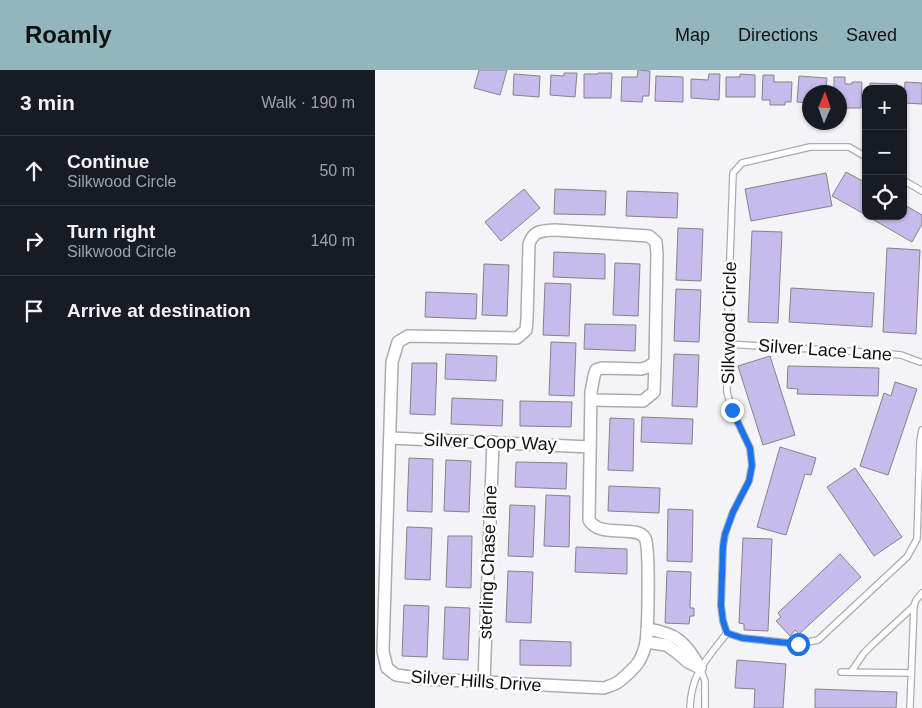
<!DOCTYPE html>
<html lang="en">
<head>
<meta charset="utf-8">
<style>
	body { margin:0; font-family:Arial,sans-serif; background:#242831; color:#f1f3f6 }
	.controls { position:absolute; right:15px; top:15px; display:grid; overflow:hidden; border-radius:10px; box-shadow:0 1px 4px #0004 }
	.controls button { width:45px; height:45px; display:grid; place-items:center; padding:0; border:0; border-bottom:1px solid #363941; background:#171b24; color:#f1f3f6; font:25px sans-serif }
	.compass { position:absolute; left:427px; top:15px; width:45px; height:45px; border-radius:50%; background:#171b24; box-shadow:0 1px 4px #0004; rotate:2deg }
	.stop { position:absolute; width:15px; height:15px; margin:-11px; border:4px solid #1a73e8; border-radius:50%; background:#fff }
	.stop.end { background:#1a73e8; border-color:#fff; box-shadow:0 1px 5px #0008 }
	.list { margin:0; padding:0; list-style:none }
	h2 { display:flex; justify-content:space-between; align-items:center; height:65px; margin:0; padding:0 20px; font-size:21px }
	h2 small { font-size:16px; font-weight:400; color:#9ea1a6 }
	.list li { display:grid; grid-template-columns:32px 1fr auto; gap:15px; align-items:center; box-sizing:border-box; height:70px; padding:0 20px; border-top:1px solid #363941 }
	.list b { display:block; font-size:19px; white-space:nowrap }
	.list p { margin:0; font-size:16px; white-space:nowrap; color:#9ea1a6 }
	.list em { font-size:16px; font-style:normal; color:#9ea1a6 }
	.icon { flex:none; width:28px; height:28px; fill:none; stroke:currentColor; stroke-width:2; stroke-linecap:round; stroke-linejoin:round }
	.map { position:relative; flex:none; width:547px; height:638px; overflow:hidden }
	header { display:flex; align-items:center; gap:30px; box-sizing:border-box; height:70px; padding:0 25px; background:#93b5bd; color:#111 }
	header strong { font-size:24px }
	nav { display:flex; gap:28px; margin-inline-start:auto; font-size:18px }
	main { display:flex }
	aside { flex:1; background:#171b24 }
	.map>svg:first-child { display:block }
	.building { fill:#c6bbea; stroke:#848487 }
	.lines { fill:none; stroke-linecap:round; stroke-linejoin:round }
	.lane-casing { stroke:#acacaf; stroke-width:8 }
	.street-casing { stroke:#acacaf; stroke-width:14 }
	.lane { stroke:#fff; stroke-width:5.5 }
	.street { stroke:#fff; stroke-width:11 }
	.route { stroke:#1a73e8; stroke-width:6 }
	.labels { text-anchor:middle; stroke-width:5; stroke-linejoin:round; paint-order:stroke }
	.street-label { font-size:18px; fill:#0f0e10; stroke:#fff }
</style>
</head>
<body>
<header>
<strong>Roamly</strong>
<nav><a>Map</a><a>Directions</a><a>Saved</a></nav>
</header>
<main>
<aside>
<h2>3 min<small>Walk · 190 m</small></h2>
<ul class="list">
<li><svg class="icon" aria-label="ahead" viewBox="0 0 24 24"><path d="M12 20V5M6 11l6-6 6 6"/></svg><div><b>Continue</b><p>Silkwood Circle</p></div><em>50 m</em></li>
<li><svg class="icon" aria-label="right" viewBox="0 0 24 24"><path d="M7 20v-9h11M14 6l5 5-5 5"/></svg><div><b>Turn right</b><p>Silkwood Circle</p></div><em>140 m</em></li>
<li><svg class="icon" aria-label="arrive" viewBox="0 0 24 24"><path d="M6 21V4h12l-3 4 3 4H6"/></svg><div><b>Arrive at destination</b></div></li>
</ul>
</aside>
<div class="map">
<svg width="547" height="638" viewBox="0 0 547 638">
	<rect width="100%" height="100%" fill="#f4f3f7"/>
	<g class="building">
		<polygon points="104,0 132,0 125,25 99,18"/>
		<polygon points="263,0 275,1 274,26 268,26 267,32 246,31 247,7 262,7"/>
		<polygon points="189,3 202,3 200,27 175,25 176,5 189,6"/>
		<polygon points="223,3 237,3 236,28 209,28 209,4 223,4"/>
		<polygon points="139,4 165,6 164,27 138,25"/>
		<polygon points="334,4 345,4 344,30 316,28 316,9 333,10"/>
		<polygon points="365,4 380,5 380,27 351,27 351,7 365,7"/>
		<polygon points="388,5 399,5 399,12 417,12 416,32 410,32 410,35 395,35 395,30 387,30"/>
		<polygon points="281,6 308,7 308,32 280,31"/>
		<polygon points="424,6 452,8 451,22 434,22 434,33 422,32"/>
		<polygon points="459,7 470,7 470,14 477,14 477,12 487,12 486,38 464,38 464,22 459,22"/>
		<polygon points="530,12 547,13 547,34 529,33"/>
		<polygon points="495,13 522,14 522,19 495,19"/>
		<polygon points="471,102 491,113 491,145 457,126"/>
		<polygon points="451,103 457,136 376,151 370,119"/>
		<polygon points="149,119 165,138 126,171 110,152"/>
		<polygon points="180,119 231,121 230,145 179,144"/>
		<polygon points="252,121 303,123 302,148 251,146"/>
		<polygon points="528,134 547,145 547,154 537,172 492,146 528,146"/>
		<polygon points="303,158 328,159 326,211 301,210"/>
		<polygon points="377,161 407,162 403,253 373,252"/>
		<polygon points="512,178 545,180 541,264 508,262"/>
		<polygon points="179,182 230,184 230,209 178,207"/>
		<polygon points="240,193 265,194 263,246 238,245"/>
		<polygon points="109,194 134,195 132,246 107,245"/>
		<polygon points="170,213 196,214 194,266 168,265"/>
		<polygon points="416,218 499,223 497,257 414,252"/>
		<polygon points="301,219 326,220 324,272 299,271"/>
		<polygon points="51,222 102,224 101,249 50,247"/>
		<polygon points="210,254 261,255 260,281 209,279"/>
		<polygon points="176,272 201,273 199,326 174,325"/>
		<polygon points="71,284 122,286 121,311 70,309"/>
		<polygon points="299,284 324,285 322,337 297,336"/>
		<polygon points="395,286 420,365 388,375 363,296"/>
		<polygon points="37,293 62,293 60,345 35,344"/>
		<polygon points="413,296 504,298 503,326 422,324 423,319 412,318"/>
		<polygon points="520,312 542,319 513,405 485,396 509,323 516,326"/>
		<polygon points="77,328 128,330 127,356 76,354"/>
		<polygon points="145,331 197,332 196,357 145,356"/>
		<polygon points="267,347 318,349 317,374 266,372"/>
		<polygon points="235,348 259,349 258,401 233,400"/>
		<polygon points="405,377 441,388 436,405 430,404 411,465 382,457"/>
		<polygon points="34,388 58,389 57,442 32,441"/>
		<polygon points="71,390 96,391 94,442 69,441"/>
		<polygon points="141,392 192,393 191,419 140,417"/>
		<polygon points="480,398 527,467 499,486 452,417"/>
		<polygon points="234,416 285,418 284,443 233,441"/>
		<polygon points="171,425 195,426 194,477 169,476"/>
		<polygon points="135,435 160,436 158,487 133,486"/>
		<polygon points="293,439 318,440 317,492 292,491"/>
		<polygon points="32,457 57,458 55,510 30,509"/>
		<polygon points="73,466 97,466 96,518 71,517"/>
		<polygon points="368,468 397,469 393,561 369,560 369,554 364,553"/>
		<polygon points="201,477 252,479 252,504 200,502"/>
		<polygon points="465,484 486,507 424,564 420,560 415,566 401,551 406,547 403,543"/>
		<polygon points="133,501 158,502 156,553 131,552"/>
		<polygon points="292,501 316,502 315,538 319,538 319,546 315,546 314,554 290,553"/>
		<polygon points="29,535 54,536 52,587 27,586"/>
		<polygon points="70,537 95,538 93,590 68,589"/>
		<polygon points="145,570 196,572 196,596 145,595"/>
		<polygon points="362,590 411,594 408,638 379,638 380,619 360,618"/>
		<polygon points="440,619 522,622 521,638 440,638"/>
	</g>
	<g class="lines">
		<defs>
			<g id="lane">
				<polyline points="528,110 547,121"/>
				<polyline points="352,274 505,283 526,285 545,292"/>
				<polyline points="352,563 348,551 346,535 348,477 350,464 358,442 374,411 377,395 375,378 357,340 352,322 352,274 358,103 367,93 435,77 474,77 491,87"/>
				<polyline points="352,563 367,568 423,574 443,570 532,487 542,469 545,371 547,360"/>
				<polyline points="325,598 330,611 330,638"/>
				<polyline points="466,602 536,603"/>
				<polyline points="476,602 489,583 499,573 539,536"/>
				<path d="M315 638C316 603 332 589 352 563"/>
				<polyline points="535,638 539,536 541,530 547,523"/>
			</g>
			<g id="street">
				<path d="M180 160 274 166 281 172 282 184 280 292 273 297 266 299 227 298 221 300 219 306 216 322 214 450C225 469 261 454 270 468 275 477 273 559 271 572 270 578 266 588 263 593 259 598 248 609 243 612 239 615 234 616 229 618L50 609 21 605 12 598 8 581 17 292 23 272 33 266 142 268 151 260 152 250 154 174C159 160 166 161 180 160Z"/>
				<polyline points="216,330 268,331 279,322 280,292"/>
				<polyline points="15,368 215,377"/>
				<path d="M272 559C301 563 311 572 325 598"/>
				<polyline points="271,572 291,575 300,581 313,592 325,598"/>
				<polyline points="109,612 118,372"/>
			</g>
		</defs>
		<use href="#lane" class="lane-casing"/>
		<use href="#street" class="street-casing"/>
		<use href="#lane" class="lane"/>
		<use href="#street" class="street"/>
	</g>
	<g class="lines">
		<polyline class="route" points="357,340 375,378 377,396 374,411 358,442 350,464 348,476 346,535 348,551 352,563 367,568 423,574"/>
	</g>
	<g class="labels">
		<g class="street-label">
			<text transform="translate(354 253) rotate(-89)" y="6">Silkwood Circle</text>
			<text transform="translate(450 280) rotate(4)" y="6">Silver Lace Lane</text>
			<text transform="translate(115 372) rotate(2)" y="6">Silver Coop Way</text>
			<text transform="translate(113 492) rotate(-88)" y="6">sterling Chase lane</text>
			<text transform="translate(101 611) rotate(4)" y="6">Silver Hills Drive</text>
		</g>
	</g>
</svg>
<div class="controls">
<button>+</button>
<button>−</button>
<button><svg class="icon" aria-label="locate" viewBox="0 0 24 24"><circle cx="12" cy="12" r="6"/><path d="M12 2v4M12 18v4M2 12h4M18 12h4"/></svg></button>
</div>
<svg class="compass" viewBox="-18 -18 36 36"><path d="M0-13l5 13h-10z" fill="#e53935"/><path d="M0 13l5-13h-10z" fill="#9ea1a6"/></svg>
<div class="stop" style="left:423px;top:574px"></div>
<div class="stop end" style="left:357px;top:340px"></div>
</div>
</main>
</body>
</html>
